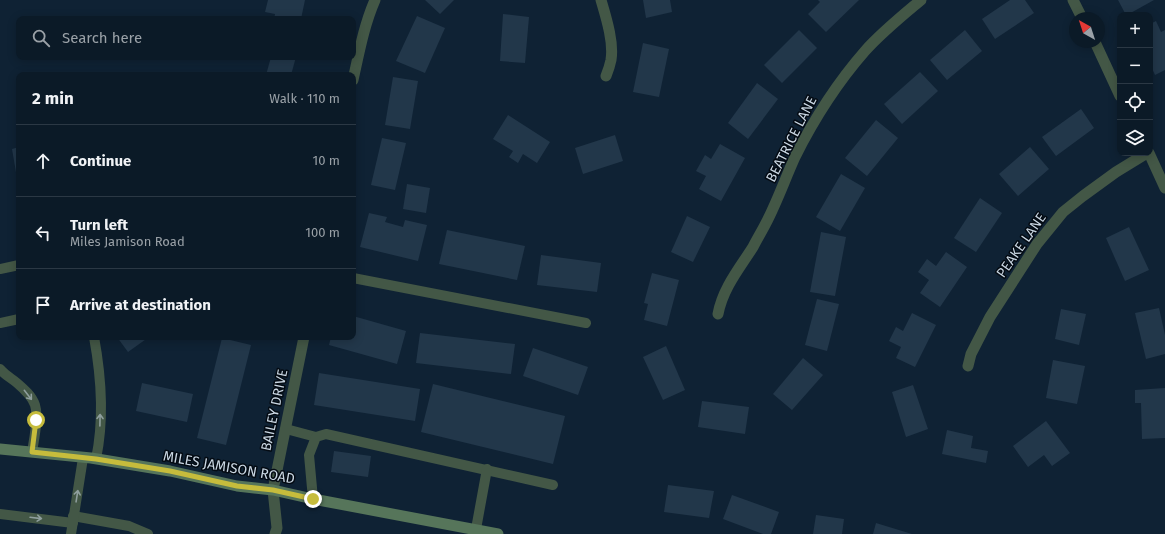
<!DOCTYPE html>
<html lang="en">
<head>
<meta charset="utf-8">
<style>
	body { margin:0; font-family:"Fira Sans",sans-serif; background:#14232f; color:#f1f3f6 }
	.controls { position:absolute; right:12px; top:12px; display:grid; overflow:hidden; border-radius:8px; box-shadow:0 2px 10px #0003 }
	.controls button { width:36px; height:36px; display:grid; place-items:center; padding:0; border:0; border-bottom:1px solid #2b3844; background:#0b1a27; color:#f1f3f6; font:20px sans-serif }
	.compass { position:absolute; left:1069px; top:12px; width:36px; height:36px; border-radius:50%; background:#0b1a27; box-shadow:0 2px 10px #0003; rotate:321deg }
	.stop { position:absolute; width:12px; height:12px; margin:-9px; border:3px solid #c6bc3c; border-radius:50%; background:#fff }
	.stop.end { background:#c6bc3c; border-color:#fff; box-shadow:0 1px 4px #0008 }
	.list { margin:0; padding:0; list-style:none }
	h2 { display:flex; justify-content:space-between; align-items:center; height:52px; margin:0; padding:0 16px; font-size:17px }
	h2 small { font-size:13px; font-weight:400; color:#9aa1a7 }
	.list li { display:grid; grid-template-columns:26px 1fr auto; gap:12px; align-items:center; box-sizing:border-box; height:72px; padding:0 16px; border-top:1px solid #2b3844 }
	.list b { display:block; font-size:15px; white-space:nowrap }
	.list p { margin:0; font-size:13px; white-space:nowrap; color:#9aa1a7 }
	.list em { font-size:13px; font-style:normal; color:#9aa1a7 }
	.icon { flex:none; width:22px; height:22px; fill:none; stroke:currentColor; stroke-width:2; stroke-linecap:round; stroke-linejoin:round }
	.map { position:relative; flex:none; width:1165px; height:534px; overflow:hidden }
	.search { position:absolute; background:#0b1a27; box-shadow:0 2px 10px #0003; left:16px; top:16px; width:340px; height:44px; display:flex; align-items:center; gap:10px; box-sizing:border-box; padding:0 14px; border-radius:8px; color:#9aa1a7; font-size:15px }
	.panel { position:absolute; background:#0b1a27; box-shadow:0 2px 10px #0003; left:16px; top:72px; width:340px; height:268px; border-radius:8px }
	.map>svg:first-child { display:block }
	.building { fill:#22374a }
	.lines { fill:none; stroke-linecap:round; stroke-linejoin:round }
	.service { stroke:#435746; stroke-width:10 }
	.minor { stroke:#435746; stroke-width:11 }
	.secondary { stroke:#56755a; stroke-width:11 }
	.oneway { stroke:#8e9e9d }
	.route { stroke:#c6bc3c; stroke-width:5 }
	.labels { text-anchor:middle; stroke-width:3; stroke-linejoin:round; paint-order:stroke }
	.street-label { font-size:14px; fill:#cbd8e4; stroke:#040b13 }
</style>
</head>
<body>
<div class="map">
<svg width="1165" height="534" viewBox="0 0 1165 534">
	<rect width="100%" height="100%" fill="#0f2234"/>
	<g class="building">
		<polygon points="268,0 305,0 301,19 274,19 275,14 265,12"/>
		<polygon points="425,0 454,0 440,14"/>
		<polygon points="643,0 670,0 672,12 646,18"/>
		<polygon points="818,0 859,0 826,32 808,14 820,2"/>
		<polygon points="1010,0 1025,0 1034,13 995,39 982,19"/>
		<polygon points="1118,0 1154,0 1127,15 1126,15"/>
		<polygon points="503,14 529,17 525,63 500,61"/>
		<polygon points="417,16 445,28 425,73 396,61"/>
		<polygon points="1156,21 1161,32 1165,30 1165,70 1155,75 1150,64 1150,24"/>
		<polygon points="799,30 817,48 782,83 764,65"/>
		<polygon points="965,30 982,51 947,80 930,60"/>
		<polygon points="643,43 669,49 659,97 633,92"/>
		<polygon points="271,57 296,57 291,75 266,75"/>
		<polygon points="920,72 938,91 902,124 884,104"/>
		<polygon points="393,77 418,81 410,129 385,125"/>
		<polygon points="757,83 778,99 748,139 728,123"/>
		<polygon points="1081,109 1094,128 1056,156 1042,137"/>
		<polygon points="508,115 550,142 537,163 523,154 518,163 509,157 513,151 493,139"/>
		<polygon points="876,120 898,138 867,176 845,158"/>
		<polygon points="615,135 623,161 583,174 575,148"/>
		<polygon points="382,138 406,143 395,190 371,185"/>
		<polygon points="720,144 745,158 721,201 699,189 706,176 696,171 705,155 711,159"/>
		<polygon points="19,147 19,184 18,184 12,149"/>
		<polygon points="1030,147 1049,169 1018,196 999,174"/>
		<polygon points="841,174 865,188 840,231 816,217"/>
		<polygon points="407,184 430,188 426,213 403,209"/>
		<polygon points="980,198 1002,213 976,252 954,238"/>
		<polygon points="369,213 387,217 385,222 403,227 405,220 427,225 418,261 360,247"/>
		<polygon points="687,216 710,227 693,262 671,252"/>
		<polygon points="1129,227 1149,270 1125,281 1106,238"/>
		<polygon points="447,230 525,246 517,280 439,264"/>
		<polygon points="821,232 846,237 835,296 810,292"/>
		<polygon points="946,252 967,267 940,307 920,293 929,280 918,272 927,259 936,266"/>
		<polygon points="541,255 601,263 597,292 537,285"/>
		<polygon points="652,273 679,280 667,326 644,320 648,304 644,303"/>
		<polygon points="817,299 839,304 827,351 805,345"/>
		<polygon points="1159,308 1165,335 1165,354 1146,359 1135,313"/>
		<polygon points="1061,309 1086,314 1079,345 1055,339"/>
		<polygon points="912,313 936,325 915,367 896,358 901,347 889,341 896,327 903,331"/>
		<polygon points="353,316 406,331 397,364 329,345 331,337 353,337"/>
		<polygon points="420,333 515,344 511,374 416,363"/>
		<polygon points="117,337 149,337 128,352"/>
		<polygon points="222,338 251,345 226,445 197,438"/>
		<polygon points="666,346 685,390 663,400 643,357"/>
		<polygon points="533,348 588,367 578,395 523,376"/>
		<polygon points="803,358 823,375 792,410 773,394"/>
		<polygon points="1053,360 1085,366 1077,404 1046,398"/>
		<polygon points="319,373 420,389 415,421 314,405"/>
		<polygon points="142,383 193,394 187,422 136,411"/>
		<polygon points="433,384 565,416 553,464 421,432"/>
		<polygon points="913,385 928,429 906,437 892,392"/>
		<polygon points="1165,388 1165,438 1142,439 1141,403 1135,403 1135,390"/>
		<polygon points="702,401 749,407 745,434 698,427"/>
		<polygon points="1046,421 1070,453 1052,466 1044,455 1028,467 1013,446"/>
		<polygon points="947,430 973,436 971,448 988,451 986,463 942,454"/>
		<polygon points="334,451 371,456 368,477 331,472"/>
		<polygon points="668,485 714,491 709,518 664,512"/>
		<polygon points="732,495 779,512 771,534 763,534 723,519"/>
		<polygon points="816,515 844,519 842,534 813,534"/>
		<polygon points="876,523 912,534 873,534"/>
	</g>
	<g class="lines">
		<g class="service">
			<polyline points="0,269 19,265"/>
			<polyline points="353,278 586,323"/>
			<polyline points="0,323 19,319"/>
			<path d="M94 337C101 375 104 421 96 459"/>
			<path d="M0 369C5 375 11 378 17 383 24 389 32 396 35 405 39 417 34 439 32 452"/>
			<polyline points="286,429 316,437"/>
			<polyline points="313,499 309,455 316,437 326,434 553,485"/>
			<polyline points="0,514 73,523"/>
			<polyline points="73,516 129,526 148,534"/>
			<polyline points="476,529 487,469"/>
			<polyline points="71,534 83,458"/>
		</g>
		<g class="minor">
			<path d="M601 0C606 17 614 42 611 60 610 65 608 71 606 76"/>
			<polyline points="1073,0 1082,18"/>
			<polyline points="1095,42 1120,96"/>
			<path d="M353 80C359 53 364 25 375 0"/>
			<polyline points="1149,153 1165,188"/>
			<path d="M718 314C723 288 739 269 753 247 757 239 762 231 766 223 777 202 785 179 795 157 814 119 837 83 865 51 882 32 902 16 921 0"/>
			<polyline points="968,366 971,354 990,317 1037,244 1063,212 1083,196 1116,172 1147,153"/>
			<polyline points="275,534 277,528 273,490 304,337"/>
		</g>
		<polyline class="secondary" points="0,449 91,458 170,471 237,486 273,490 313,499 498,534"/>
	</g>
	<defs><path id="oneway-shaft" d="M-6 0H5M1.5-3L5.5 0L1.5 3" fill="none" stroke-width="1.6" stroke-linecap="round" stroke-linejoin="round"/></defs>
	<g class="oneway">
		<use href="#oneway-shaft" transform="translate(28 395) rotate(52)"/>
		<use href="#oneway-shaft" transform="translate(100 420) rotate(-89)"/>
		<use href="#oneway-shaft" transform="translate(77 496) rotate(-81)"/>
		<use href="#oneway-shaft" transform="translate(36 518) rotate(7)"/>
	</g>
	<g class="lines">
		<polyline class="route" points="36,420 32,452 96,459 170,471 237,486 273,490 313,499"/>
	</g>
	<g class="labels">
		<g class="street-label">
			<text transform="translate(791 139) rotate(-63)" y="5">BEATRICE LANE</text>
			<text transform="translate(1021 245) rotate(-55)" y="5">PEAKE LANE</text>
			<text transform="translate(274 410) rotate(-78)" y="5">BAILEY DRIVE</text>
			<text transform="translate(229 467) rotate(10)" y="5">MILES JAMISON ROAD</text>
		</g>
	</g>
</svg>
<div class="controls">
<button>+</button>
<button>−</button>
<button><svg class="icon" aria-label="locate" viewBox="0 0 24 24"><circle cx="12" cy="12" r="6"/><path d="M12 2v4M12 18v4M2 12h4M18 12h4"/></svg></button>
<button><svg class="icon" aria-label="layers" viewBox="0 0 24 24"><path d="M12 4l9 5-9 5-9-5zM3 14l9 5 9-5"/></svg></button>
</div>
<svg class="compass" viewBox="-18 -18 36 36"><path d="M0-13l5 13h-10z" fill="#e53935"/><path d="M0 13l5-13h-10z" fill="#9aa1a7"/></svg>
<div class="stop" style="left:36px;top:420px"></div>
<div class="stop end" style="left:313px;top:499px"></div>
<div class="search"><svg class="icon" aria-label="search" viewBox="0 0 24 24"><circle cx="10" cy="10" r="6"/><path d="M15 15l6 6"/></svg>Search here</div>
<section class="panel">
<h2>2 min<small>Walk · 110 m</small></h2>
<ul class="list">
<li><svg class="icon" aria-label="ahead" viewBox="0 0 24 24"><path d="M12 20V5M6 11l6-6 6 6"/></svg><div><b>Continue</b></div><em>10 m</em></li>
<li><svg class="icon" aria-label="left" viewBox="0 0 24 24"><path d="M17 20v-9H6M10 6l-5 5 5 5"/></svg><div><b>Turn left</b><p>Miles Jamison Road</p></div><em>100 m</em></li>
<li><svg class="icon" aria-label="arrive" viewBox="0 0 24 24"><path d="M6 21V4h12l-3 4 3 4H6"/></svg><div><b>Arrive at destination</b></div></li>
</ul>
</section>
</div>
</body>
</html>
